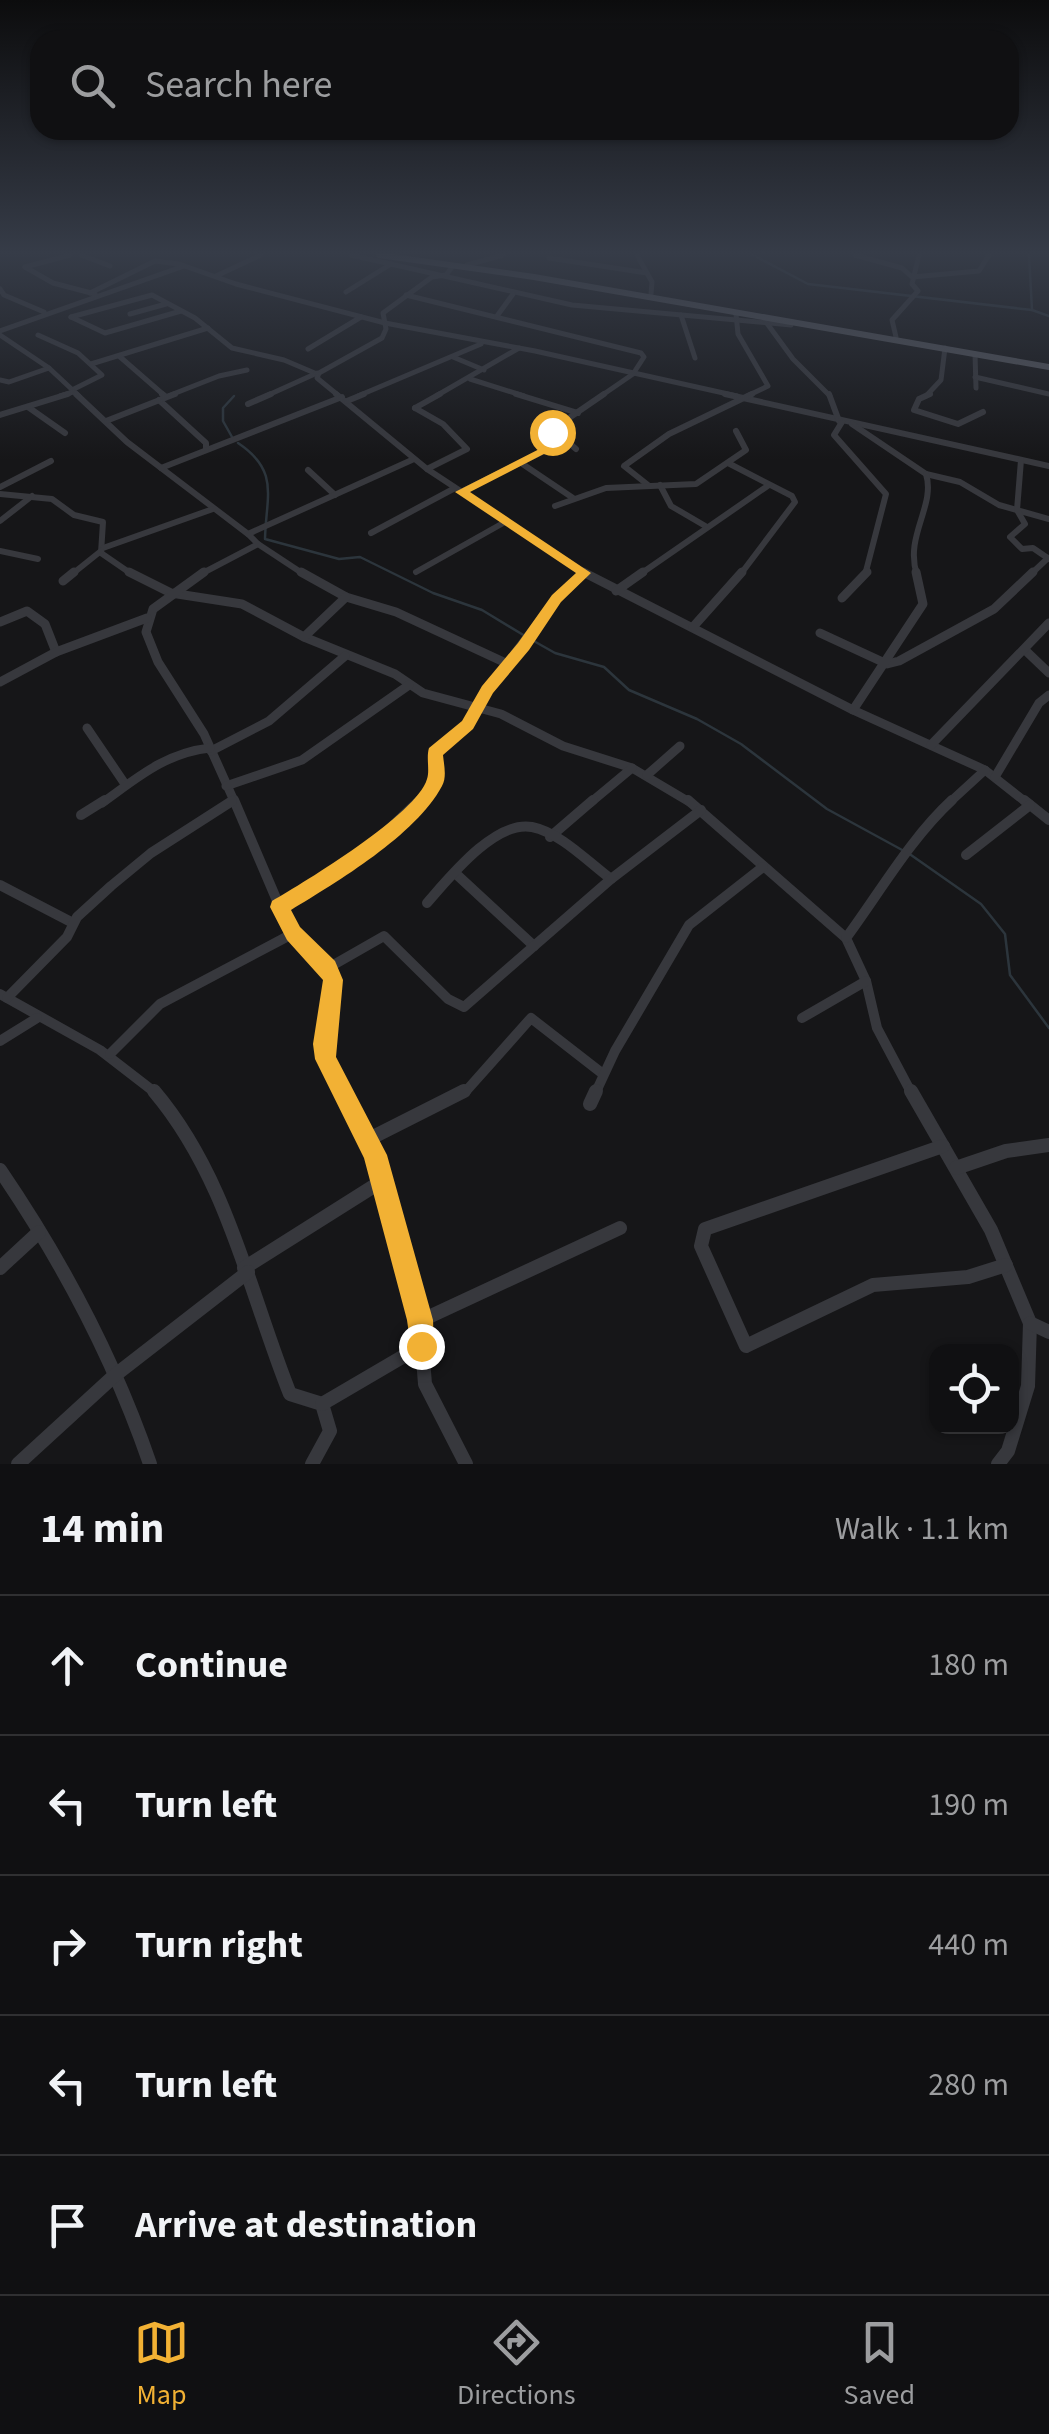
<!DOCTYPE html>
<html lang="en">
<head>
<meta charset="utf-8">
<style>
	body { margin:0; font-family:"Source Sans 3",sans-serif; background:#19191b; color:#f1f3f6 }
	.controls { position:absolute; right:30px; bottom:30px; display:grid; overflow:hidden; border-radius:20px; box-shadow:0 2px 8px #0004 }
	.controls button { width:90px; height:90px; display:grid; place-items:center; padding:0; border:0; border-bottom:2px solid #303032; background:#101012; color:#f1f3f6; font:50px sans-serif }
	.stop { position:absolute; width:30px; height:30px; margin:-22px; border:8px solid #f2b134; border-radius:50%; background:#fff }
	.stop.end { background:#f2b134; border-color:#fff; box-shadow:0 2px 10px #0008 }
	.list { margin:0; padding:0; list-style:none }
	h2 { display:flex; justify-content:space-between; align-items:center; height:130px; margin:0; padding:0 40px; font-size:42px }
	h2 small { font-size:32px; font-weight:400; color:#9c9d9f }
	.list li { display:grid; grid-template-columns:65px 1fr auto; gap:30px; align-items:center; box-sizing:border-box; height:140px; padding:0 40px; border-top:2px solid #303032 }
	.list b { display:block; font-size:38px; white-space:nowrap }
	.list em { font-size:32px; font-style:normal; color:#9c9d9f }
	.icon { flex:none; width:55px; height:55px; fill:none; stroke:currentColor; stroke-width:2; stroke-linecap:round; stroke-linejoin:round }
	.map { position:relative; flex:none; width:1049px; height:1464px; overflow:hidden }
	.search { position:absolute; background:#101012; box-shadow:0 2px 8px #0004; left:30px; right:30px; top:30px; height:110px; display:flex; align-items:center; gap:25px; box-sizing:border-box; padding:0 35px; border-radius:30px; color:#9c9d9f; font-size:38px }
	.sheet { height:830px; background:#101012 }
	nav { display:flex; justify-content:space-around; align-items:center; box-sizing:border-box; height:140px; border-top:2px solid #303032; background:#101012; font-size:28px; color:#9c9d9f }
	nav a { display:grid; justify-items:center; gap:5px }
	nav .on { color:#f2b134 }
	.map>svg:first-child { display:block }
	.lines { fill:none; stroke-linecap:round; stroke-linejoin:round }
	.stream { stroke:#2c353c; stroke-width:2.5 }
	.minor-far4 { stroke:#37383d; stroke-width:5 }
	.minor-far3 { stroke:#37383d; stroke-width:6 }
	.minor-far2 { stroke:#37383d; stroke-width:9 }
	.minor-far1 { stroke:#37383d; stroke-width:10 }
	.minor { stroke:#37383d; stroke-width:14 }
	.major { stroke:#53555c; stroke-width:6 }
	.route { fill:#f2b134 }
</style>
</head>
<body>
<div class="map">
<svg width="1049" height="1464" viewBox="0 0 1049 1464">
	<rect width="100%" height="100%" fill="#161618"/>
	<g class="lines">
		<g class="stream">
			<polyline points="753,255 808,284 1032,310"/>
			<polyline points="1029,255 1032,310 1049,316"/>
			<polyline points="232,437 223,421 223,408 234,396"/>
			<path d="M238 443C280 471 266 496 265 539L339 559 360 557 433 593 482 610 525 636"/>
			<polyline points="532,640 555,653 604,667 629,690 697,719 741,744 827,809 904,851"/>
			<polyline points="911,855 981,904 1005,934 1010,975 1049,1028"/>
		</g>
		<g class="minor-far4">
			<polyline points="81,255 110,266"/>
			<polyline points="351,255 572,305 791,325"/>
			<polyline points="637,255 652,282 651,294"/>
			<polyline points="855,255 902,268 912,277 979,271 989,255"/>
			<polyline points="549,258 647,273"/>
			<polyline points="467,265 503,255"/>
			<polyline points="25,267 53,283 95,294"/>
			<polyline points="25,267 70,255"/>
			<polyline points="216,276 261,255"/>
			<polyline points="0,289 4,295 44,312"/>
			<polyline points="346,292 391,264"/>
			<polyline points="90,293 155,261 179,264 236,284 385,323 535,351 737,396"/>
			<polyline points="406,295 641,353 644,357 633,374 601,396"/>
			<polyline points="130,314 166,304"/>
			<polyline points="736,314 738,334 768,386 747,396"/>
			<polyline points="681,315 695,358"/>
			<polyline points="497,316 513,294"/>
			<polyline points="71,317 152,295 195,318 232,348 284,360 317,374"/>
			<polyline points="71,317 105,333 181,311"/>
			<polyline points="766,322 793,359 830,396"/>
			<polyline points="0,331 184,266"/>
			<polyline points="0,335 49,368 79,396"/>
			<polyline points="38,335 78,353 102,375 72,390"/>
			<polyline points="896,337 892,320 918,291 912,284 919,255"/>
			<polyline points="308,349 361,317"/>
			<polyline points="975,354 976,388"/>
			<polyline points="119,356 165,396"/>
			<polyline points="453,357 484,370"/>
			<polyline points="91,364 208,328"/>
			<polyline points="975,377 1049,394"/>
			<polyline points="470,379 524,396"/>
			<polyline points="0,380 9,382 49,368"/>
			<polyline points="60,396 73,392"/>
			<polyline points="168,396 219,376 247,370"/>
			<polyline points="266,396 317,373"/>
			<polyline points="339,396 317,378 319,373 382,338 386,329 383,313 432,277 446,275 453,266"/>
			<polyline points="358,396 481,344"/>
			<polyline points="436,396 519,348"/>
			<polyline points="926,396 941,380 945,348"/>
		</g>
		<g class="minor-far3">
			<polyline points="76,394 127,442 248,534"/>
			<polyline points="162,394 166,397"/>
			<polyline points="336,394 427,469 588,575"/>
			<polyline points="516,394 578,413"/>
			<polyline points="725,394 1049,466"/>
			<polyline points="829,394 839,421"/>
			<polyline points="930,394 919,399 914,410 958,424 983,412"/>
			<polyline points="159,400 206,443 206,448"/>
			<polyline points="347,401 364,394"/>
			<polyline points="248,404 271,394"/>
			<polyline points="28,407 65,433"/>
			<polyline points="415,408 440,394"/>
			<polyline points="415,408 443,424 467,449 427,469"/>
			<polyline points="0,415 68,394"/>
			<polyline points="106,421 175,394"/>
			<polyline points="842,422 834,435 886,494 865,575"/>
			<polyline points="852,424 926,474 960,482 999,505 1049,519"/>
			<polyline points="576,449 553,429 604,394"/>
			<polyline points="1021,460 1017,510 1025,524 1010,537 1022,549 1033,548 1049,559"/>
			<polyline points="521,463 573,498"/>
			<polyline points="728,463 792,496 795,502 740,575"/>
			<polyline points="161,468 342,397"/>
			<polyline points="308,470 335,495"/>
			<polyline points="648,485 624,466 669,434 752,394"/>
			<polyline points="660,485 671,506 707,527"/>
			<polyline points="0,487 51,461"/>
			<polyline points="461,492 566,440"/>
			<polyline points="0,494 52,499 74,515 103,522 101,553 133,575"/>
			<polyline points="555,506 606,488 696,484 746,450 736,431"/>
			<polyline points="0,521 32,496"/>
			<polyline points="371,533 455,488"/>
			<polyline points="258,544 305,575"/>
			<polyline points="103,548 213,509"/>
			<polyline points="0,551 38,559"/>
			<polyline points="416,572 505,522"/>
			<polyline points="71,575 101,551"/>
			<polyline points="199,575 258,544 248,534 414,459"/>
			<polyline points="639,575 769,485"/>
			<path d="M917 575C904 536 936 506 926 474"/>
			<polyline points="1030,575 1048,558"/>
		</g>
		<g class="minor-far2">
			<polyline points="129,572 171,593 242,604 304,637 395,674 423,693 501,714 563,746 632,768 691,803"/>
			<polyline points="204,572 153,609 146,632 158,662 204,734 235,803"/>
			<polyline points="301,572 346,597 396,612 508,664"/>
			<polyline points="583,572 853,710 985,770 1027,803"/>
			<polyline points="63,581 74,572"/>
			<polyline points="616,591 643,572"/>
			<polyline points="842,598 867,572"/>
			<polyline points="0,622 27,611 45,624 56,652"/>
			<polyline points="693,627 742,572"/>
			<polyline points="820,633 887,664 899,661 994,609 1033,572"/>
			<polyline points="304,637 346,597"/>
			<polyline points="1025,650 1049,673"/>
			<polyline points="0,682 56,652 147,618"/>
			<polyline points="853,710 923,604 916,572"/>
			<polyline points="87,728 125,784"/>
			<polyline points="931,745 1049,623"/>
			<polyline points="211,751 269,721 345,656"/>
			<polyline points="647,775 680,746"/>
			<polyline points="995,777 1039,703 1049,695"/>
			<polyline points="226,786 302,760 409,685"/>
			<path d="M102 803C137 778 165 753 210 748"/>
			<polyline points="418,803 436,781 434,753 468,725 487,690 557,598 584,573"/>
			<polyline points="590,803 632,768"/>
			<polyline points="949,803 985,770"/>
		</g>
		<g class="minor-far1">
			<polyline points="234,800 287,924 331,976 334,996 326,1059 344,1094"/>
			<polyline points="688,800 846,938 866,981 877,1028 912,1094"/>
			<polyline points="1024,800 1049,820"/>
			<polyline points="81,815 105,800"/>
			<polyline points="550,837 593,800"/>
			<polyline points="966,855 1030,805"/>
			<polyline points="455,873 534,946"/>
			<polyline points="0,885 73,923"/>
			<path d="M427 903C449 878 495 820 532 827 561 833 588 862 611 879"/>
			<polyline points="279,907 365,852 420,800"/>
			<path d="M846 938C880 892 910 839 952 800"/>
			<polyline points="328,968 384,936 448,999 464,1007 611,879 701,810"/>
			<polyline points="0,994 100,1050 157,1094"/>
			<polyline points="7,998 67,937 77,917 111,886 151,853 232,801"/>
			<polyline points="802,1018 866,981"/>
			<polyline points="0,1041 37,1018"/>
			<polyline points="110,1054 160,1004 294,933"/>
			<polyline points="459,1094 467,1090 531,1018 603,1074"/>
			<polyline points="595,1094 615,1051 689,925 763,867"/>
		</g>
		<g class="minor">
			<path d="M154 1091C227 1177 249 1291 290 1394L322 1404 330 1431 312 1464"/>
			<polyline points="343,1091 375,1155 420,1321 425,1384 466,1464"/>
			<polyline points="911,1091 991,1230 1030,1323 1028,1386 1008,1451 998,1464"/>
			<polyline points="590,1104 596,1091"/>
			<polyline points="369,1139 464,1091"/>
			<polyline points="943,1146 705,1229 701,1246 746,1346 873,1285 968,1277 1006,1265"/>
			<polyline points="956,1168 1006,1151 1049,1145"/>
			<path d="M0 1170C62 1261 114 1359 150 1464"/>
			<polyline points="0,1268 39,1232"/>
			<polyline points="244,1268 382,1181"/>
			<polyline points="420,1321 620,1228"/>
			<polyline points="1030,1323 1049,1332"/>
			<polyline points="322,1404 421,1346"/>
			<polyline points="18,1464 114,1376 248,1272"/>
		</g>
		<polyline class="major" points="379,255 534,277 1049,367"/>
	</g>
	<linearGradient id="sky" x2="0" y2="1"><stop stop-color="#0c0c0d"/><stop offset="0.55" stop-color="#363c48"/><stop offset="1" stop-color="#363c48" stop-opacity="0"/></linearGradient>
	<rect width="1049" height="460" fill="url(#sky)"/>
	<path class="route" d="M548 430H556L571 440 470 492 591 573 561 602 529 650 493 693 473 729 443 755C444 765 447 777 442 786 416 835 337 882 291 910L300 927 335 961 343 980 336 1057 387 1155 433 1320 434 1346 430 1355 421 1359 412 1355 407 1320 364 1158 315 1059 313 1044 323 980 287 940 270 907 272 901C305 882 417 814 427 779 430 770 426 758 429 748L462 721 482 686 518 643 552 595 576 573 455 492 557 440 548 434Z"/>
</svg>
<div class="controls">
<button><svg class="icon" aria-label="locate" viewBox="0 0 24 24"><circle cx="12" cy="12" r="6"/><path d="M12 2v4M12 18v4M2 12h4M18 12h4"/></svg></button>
</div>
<div class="stop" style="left:552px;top:432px"></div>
<div class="stop end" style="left:421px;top:1346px"></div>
<div class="search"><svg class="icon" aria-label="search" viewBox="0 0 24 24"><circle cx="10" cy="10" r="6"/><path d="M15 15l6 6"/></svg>Search here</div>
</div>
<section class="sheet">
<h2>14 min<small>Walk · 1.1 km</small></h2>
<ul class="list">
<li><svg class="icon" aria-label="ahead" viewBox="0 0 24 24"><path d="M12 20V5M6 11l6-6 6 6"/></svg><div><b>Continue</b></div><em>180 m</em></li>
<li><svg class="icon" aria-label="left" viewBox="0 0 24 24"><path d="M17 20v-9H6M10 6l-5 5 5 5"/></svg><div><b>Turn left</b></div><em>190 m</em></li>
<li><svg class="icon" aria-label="right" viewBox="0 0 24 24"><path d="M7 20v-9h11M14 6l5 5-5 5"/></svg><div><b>Turn right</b></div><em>440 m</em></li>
<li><svg class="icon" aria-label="left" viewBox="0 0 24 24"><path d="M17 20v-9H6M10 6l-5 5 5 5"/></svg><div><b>Turn left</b></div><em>280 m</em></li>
<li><svg class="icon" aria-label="arrive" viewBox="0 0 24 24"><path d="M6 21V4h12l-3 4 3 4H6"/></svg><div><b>Arrive at destination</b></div></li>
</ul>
</section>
<nav>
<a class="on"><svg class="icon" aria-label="map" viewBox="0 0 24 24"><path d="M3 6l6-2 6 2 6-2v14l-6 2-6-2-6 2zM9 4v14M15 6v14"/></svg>Map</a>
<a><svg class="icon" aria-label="directions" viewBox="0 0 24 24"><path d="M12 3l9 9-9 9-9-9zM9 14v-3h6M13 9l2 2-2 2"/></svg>Directions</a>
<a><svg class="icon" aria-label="saved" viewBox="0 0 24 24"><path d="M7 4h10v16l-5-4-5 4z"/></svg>Saved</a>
</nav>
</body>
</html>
